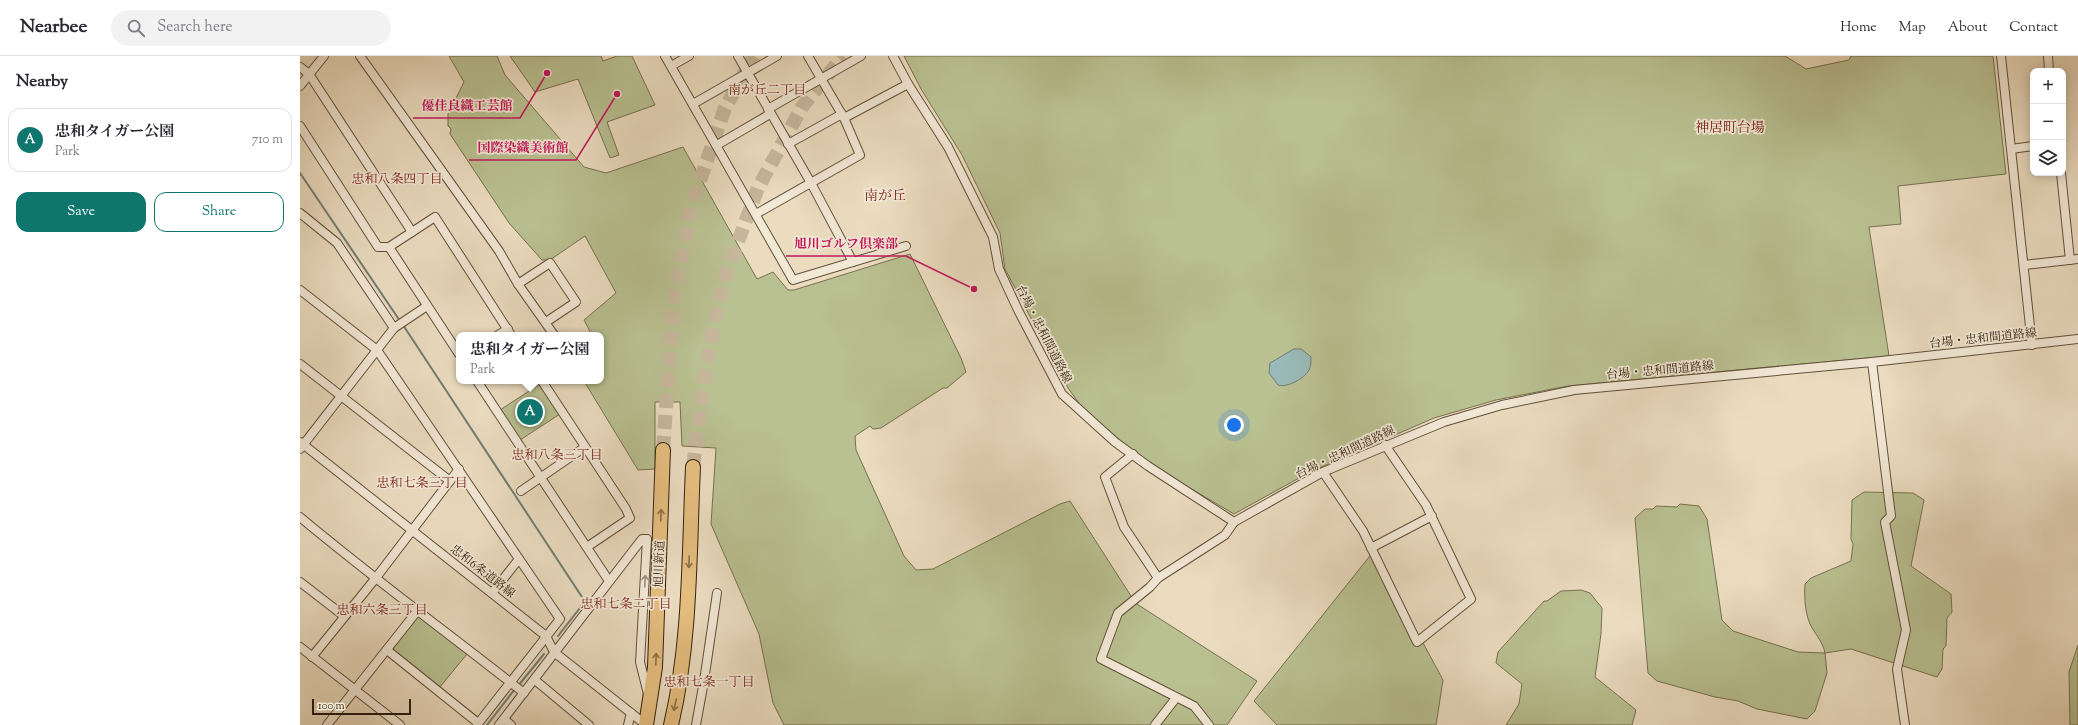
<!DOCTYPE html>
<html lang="en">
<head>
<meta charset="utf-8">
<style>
	body { margin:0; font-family:"Sorts Mill Goudy","Noto Serif JP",serif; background:#f2f2f3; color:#2b2b33 }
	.controls { position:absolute; right:12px; top:12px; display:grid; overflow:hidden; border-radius:8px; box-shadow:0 2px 10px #0003 }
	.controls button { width:36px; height:36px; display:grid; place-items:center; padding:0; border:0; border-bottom:1px solid #e1e1e2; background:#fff; color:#2b2b33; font:20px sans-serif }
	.scale { position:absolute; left:12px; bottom:10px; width:99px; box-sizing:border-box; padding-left:4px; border:2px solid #34220e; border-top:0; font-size:11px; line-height:14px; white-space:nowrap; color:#34220e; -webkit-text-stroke:3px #f2e8d6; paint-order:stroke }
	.you { position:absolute; left:934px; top:369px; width:14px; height:14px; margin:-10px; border:3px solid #fff; border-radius:50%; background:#1a73e8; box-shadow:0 0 0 6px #1a73e833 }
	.badge { display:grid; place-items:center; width:26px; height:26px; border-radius:50%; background:#0f766e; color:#fff; font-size:13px; font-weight:700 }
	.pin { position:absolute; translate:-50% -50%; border:2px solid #fff; box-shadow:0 1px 4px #0006 }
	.popup { position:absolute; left:156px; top:276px; width:148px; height:52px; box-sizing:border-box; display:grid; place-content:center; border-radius:8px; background:#fff; filter:drop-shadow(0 1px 3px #0005); font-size:13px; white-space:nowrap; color:#7c7c81 }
	.popup b { font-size:15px; color:#2b2b33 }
	.popup::after { content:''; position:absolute; left:50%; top:100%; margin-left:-8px; border:8px solid transparent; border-top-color:#fff }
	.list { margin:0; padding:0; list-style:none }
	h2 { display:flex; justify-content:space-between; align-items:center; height:52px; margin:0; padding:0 16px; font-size:17px }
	h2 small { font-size:13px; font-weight:400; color:#7c7c81 }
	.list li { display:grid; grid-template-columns:26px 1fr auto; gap:12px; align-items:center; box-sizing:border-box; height:64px; margin:0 8px 8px; padding:0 8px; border:1px solid #e1e1e2; border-radius:12px }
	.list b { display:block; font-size:15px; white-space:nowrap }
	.list p { margin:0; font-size:13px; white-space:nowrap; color:#7c7c81 }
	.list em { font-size:13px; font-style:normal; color:#7c7c81 }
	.actions { display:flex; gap:8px; padding:12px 16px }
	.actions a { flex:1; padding:9px 0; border:1px solid #0f766e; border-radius:12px; text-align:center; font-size:14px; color:#0f766e }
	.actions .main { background:#0f766e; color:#fff }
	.icon { flex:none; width:22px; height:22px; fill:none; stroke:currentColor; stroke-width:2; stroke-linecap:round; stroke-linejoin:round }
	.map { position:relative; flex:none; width:1778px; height:669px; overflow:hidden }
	header { display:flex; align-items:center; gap:24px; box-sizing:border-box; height:56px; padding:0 20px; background:#fff; border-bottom:1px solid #e1e1e2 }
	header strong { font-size:19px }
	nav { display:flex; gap:22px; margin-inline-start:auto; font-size:14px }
	.search { width:280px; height:36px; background:#f2f2f3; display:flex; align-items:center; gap:10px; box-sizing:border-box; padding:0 14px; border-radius:22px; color:#7c7c81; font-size:15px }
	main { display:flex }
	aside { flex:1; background:#fff }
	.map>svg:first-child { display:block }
	.green { fill:#b9c091; stroke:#767150 }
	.water { fill:#99bab8; stroke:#717d74 }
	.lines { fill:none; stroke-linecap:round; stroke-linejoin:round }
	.stream { stroke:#717d74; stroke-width:2 }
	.highway-tunnel { stroke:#c6b79c; stroke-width:14; stroke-dasharray:14 7; stroke-linecap:butt }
	.street-casing { stroke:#62503a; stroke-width:10 }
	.highway-casing { stroke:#34220e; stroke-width:16 }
	.street { stroke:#f2e8d6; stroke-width:8 }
	.highway { stroke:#e6be80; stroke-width:14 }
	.oneway { stroke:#8d7047 }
	.oneway2 { stroke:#9c8f7c }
	.labels { text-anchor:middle; stroke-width:3.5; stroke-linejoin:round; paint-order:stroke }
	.street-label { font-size:12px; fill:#34220e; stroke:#f2e8d6 }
	.neighbourhood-label { font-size:13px; fill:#7a1f14; stroke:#f2e8d6 }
	.quarter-label { font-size:14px; fill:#7a1f14; stroke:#f2e8d6 }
	.leader { fill:none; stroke:#c2185b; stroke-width:1.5 }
	.callout-dot { fill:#c2185b; stroke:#f2e8d6; stroke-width:1.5 }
	.callout-label { font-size:13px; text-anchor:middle; font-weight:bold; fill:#c2185b; stroke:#f2e8d6; stroke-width:3.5; stroke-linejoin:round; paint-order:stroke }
</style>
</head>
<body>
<header>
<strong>Nearbee</strong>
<div class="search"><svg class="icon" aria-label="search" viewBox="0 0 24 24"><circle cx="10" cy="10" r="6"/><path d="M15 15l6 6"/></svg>Search here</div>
<nav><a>Home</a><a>Map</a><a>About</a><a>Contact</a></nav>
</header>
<main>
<aside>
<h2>Nearby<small></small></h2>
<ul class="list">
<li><span class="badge">A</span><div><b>忠和タイガー公園</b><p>Park</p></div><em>710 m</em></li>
</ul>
<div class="actions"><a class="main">Save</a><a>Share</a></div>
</aside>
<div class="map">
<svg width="1778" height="669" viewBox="0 0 1778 669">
	<rect width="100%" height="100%" fill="#ebdcc0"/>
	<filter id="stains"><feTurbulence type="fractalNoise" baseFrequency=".005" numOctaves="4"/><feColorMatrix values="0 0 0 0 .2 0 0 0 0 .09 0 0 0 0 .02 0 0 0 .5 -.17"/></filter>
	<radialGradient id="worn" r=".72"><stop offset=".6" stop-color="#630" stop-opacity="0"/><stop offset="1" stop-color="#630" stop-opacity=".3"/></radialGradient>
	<g class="green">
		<polygon points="149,0 197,0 205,19 284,111 306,117 383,91 457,223 473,216 488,234 494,234 610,198 661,302 666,316 647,332 643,332 581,372 573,373 570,370 555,380 556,394 604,500 616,514 633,513 760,448 770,445 831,540 829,543 957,625 927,669 484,669 473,647 459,578 411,468 416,392 382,390 380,346 355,346 355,413 338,414 284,325 301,325 301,279 292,279 284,264 316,237 285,180 250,204 242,204 209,167 150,78 151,73 148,70 148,58 164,26"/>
		<polygon points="210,0 301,0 303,5 317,0 332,0 355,49 307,66 319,99 310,102 278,23 235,36"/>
		<polygon points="604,0 1485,0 1506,13 1549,4 1551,0 1693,0 1706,118 1598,130 1601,168 1569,171 1589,300 1268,330 1196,344 1134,362 1010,416 934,458 849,408 784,354 768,332 705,213 700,177 662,99 621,33"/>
		<polygon points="240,328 260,358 220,384 200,354"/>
		<path d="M1564 436 1613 437 1624 444 1611 510 1651 538 1652 556 1647 562 1646 590 1643 593 1642 613 1637 621 1551 593 1525 597 1527 617 1515 655 1507 663 1457 653 1438 645 1415 641 1357 625 1348 617 1335 462 1345 453H1353L1356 450 1377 451 1380 448 1399 450 1407 463 1422 564 1433 575 1498 596 1525 597C1523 587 1517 580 1512 572 1505 560 1504 541 1505 528L1511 522 1551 505 1553 488 1551 483 1552 444Z"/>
		<polygon points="1073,496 1106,566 1122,585 1143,624 1136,669 977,669 954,645"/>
		<polygon points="1281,534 1290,537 1302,552 1301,578 1295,621 1336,654 1332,669 1206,669 1219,648 1222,628 1196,607 1198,596 1244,545 1247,545 1261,535"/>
		<polygon points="118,560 167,598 140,631 92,594"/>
		<polygon points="1778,589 1778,669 1770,669 1769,616"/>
	</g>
	<path class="water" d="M994 293H1001L1011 301C1011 306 1011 310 1009 314 1004 323 987 332 978 329L969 317 970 307Z"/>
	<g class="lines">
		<g class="stream">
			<polyline points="0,117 100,265"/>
			<polyline points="103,269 282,541 283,548 258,580"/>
			<polyline points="218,630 244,598"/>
			<polyline points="187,669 215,633"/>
		</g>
		<g class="highway-tunnel">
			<polyline points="363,394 374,240 392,148 425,52 454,0"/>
			<polyline points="393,411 405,317 423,226 458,132 502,51 543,0"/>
		</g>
		<defs>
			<g id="street">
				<polyline points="60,0 199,195 218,228 254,279"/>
				<polyline points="365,0 493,224 606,190"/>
				<polyline points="438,0 511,127 553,206"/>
				<polyline points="593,0 608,28 648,91 693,181 699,213 718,254 762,338 815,386 848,410 934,466"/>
				<polyline points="1701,0 1732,289"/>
				<polyline points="1748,0 1749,15"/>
				<polyline points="371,10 389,0"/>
				<polyline points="0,11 9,18 112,176"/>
				<polyline points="0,30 24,0"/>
				<polyline points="393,48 477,0"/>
				<polyline points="468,53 561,0"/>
				<polyline points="544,62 608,28"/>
				<polyline points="0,70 78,191 89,191 135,161 211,279"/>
				<polyline points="488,88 542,58"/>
				<polyline points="417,89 470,58"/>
				<polyline points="1711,93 1733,90"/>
				<polyline points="1761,117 1770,204"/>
				<polyline points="0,157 37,187 94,272"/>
				<polyline points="456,158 560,99 544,62 508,0"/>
				<polyline points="89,191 159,298"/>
				<polyline points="1724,209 1778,203"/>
				<polyline points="218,228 250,207 276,246 246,266"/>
				<polyline points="0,234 77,294 260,563 177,669"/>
				<polyline points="198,279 208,273"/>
				<polyline points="1572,306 1591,460 1585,466 1606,574 1597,613 1605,669"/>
				<polyline points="0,308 150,425"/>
				<polyline points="177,325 309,525"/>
				<polyline points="242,325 326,453 330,462 287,491"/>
				<polyline points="0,386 246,580 254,596 346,669"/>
				<polyline points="0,393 94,272 127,250"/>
				<polyline points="833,398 805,421 824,471 858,522"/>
				<polyline points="1023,416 1063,475 1117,586 1171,543 1126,449 1085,389"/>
				<polyline points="221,435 285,391"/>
				<path d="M0 461C73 522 149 578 224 637"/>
				<polyline points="1071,492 1132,460"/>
				<polyline points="0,526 44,560"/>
				<polyline points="192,537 219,503"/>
				<polyline points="0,591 100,669"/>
				<polyline points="87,594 178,667"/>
				<polyline points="12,601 75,523 159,413"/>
				<polyline points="235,624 289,669"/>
				<polyline points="204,663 211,669"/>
				<polyline points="27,669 118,554"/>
				<polyline points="199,669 342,483 347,483 340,606 348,638"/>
				<polyline points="328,669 331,657"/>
				<polyline points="396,669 404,625 417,537"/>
				<polyline points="855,669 876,642"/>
				<polyline points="909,669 894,650 801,603 818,557 850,531 858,522 925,479 934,466 1023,416 1144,366 1202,349 1274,334 1572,306 1778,283"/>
			</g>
			<g id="highway">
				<polyline points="346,669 355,611 363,394"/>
				<path d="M371 669C391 585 389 497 393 411"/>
			</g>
		</defs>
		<use href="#street" class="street-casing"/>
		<use href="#highway" class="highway-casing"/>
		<use href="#street" class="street"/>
		<use href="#highway" class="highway"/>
	</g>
	<defs><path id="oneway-shaft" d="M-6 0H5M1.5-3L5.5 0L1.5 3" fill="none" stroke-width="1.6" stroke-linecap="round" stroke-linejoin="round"/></defs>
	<g class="oneway">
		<use href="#oneway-shaft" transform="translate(361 459) rotate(-88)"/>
		<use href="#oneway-shaft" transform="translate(389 506) rotate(92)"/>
		<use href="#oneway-shaft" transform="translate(356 603) rotate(-88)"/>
		<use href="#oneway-shaft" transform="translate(375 649) rotate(103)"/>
	</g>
	<use class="oneway2" href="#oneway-shaft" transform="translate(345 525) rotate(-87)"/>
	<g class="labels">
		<g class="street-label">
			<text transform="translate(744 278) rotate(63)" y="4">台場・忠和間道路線</text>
			<text transform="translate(1683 282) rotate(-6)" y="4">台場・忠和間道路線</text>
			<text transform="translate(1360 314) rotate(-5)" y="4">台場・忠和間道路線</text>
			<text transform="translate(1045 396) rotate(-25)" y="4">台場・忠和間道路線</text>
			<text transform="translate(359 508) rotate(-88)" y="4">旭川新道</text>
			<text transform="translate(183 515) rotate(38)" y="4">忠和6条道路線</text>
		</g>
		<g class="neighbourhood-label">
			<text x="467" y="38">南が丘二丁目</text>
			<text x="97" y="127">忠和八条四丁目</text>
			<text x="257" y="403">忠和八条三丁目</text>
			<text x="122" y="431">忠和七条三丁目</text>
			<text x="326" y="552">忠和七条二丁目</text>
			<text x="82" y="558">忠和六条三丁目</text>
			<text x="409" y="630">忠和七条一丁目</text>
		</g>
		<g class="quarter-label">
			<text x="1430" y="76">神居町台場</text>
			<text x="585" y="144">南が丘</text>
		</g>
	</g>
	<path class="leader" d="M247 17L220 62H113M317 38L276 104H169M674 233L606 200H486"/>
	<g class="callout-dot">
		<circle cx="247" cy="17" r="4"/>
		<circle cx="317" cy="38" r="4"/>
		<circle cx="674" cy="233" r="4"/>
	</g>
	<g class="callout-label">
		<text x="167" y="54">優佳良織工芸館</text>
		<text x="223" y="96">国際染織美術館</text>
		<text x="546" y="192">旭川ゴルフ倶楽部</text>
	</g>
	<rect width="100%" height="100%" filter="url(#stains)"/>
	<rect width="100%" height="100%" fill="url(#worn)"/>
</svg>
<div class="controls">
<button>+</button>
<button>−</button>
<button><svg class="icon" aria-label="layers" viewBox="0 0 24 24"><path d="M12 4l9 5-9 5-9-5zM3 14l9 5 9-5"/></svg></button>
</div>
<div class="scale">100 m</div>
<div class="you"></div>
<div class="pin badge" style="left:230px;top:356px">A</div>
<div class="popup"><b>忠和タイガー公園</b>Park</div>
</div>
</main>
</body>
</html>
